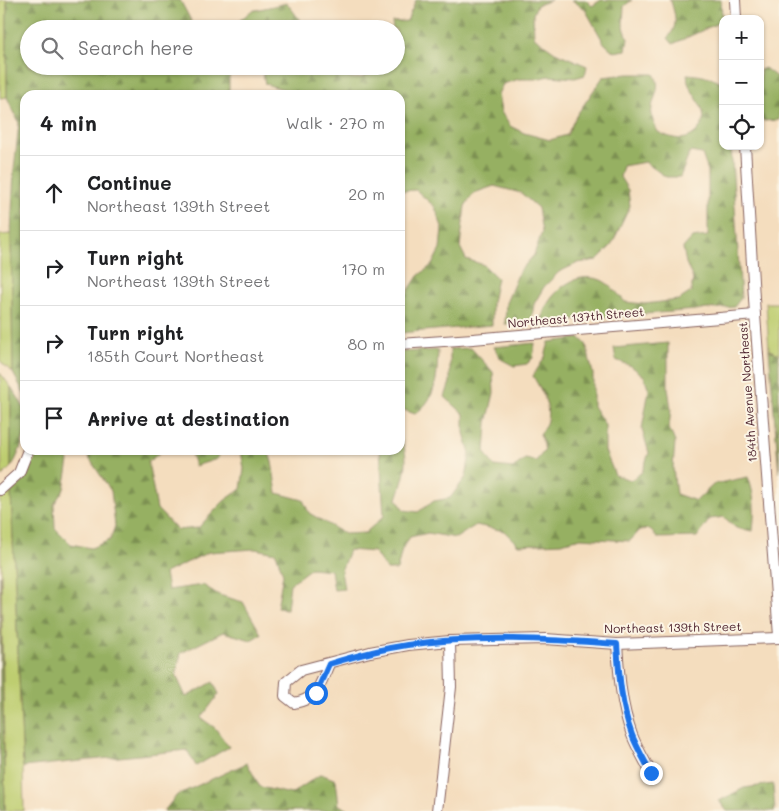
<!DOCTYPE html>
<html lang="en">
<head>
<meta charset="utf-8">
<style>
	body { margin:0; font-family:Mali,sans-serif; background:#f6f6f6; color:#202124 }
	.controls { position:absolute; right:15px; top:15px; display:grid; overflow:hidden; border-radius:10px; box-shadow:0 1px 4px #0004 }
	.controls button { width:45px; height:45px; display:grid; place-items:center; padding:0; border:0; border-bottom:1px solid #e0e0e0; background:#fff; color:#202124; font:25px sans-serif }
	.stop { position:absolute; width:15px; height:15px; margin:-11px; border:4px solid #1a73e8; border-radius:50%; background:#fff }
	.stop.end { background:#1a73e8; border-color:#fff; box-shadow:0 1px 5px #0008 }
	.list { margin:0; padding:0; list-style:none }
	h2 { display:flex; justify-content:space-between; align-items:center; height:65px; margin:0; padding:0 20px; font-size:21px }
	h2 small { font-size:16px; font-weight:400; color:#757577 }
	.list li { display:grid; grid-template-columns:32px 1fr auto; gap:15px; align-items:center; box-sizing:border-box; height:75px; padding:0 20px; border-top:1px solid #e0e0e0 }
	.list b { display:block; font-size:19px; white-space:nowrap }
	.list p { margin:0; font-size:16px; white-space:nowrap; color:#757577 }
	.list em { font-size:16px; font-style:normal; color:#757577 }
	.icon { flex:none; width:28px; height:28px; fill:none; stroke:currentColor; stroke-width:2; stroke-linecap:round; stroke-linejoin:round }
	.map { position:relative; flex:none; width:779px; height:811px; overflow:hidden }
	.search { position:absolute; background:#fff; box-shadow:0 1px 4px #0004; left:20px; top:20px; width:385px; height:55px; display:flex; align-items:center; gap:12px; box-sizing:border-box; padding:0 18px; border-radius:28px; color:#757577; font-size:19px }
	.panel { position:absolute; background:#fff; box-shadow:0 1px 4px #0004; left:20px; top:90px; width:385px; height:365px; border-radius:15px }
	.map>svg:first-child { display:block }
	.grass { fill:#becd70; stroke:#84764e }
	.forest { fill:url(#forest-firs); stroke:#706846 }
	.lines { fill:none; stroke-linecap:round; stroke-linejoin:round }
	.minor-casing { stroke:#86625e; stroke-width:12 }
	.minor { stroke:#fff; stroke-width:10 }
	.route { stroke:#1a73e8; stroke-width:6 }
	.labels { text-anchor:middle; stroke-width:4; stroke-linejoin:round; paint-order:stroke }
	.street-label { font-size:12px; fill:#4a1f2b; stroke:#fcf5e5 }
</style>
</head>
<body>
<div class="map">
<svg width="779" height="811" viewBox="0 0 779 811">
	<defs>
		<pattern id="forest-firs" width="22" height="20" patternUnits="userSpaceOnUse" patternTransform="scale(1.25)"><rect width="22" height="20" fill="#96b062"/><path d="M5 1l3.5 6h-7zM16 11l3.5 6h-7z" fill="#7c8f51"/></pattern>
	</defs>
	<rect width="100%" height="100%" fill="#fcf5e5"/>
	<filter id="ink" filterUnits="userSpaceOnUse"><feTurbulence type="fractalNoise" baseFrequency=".02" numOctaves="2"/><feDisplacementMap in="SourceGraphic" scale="10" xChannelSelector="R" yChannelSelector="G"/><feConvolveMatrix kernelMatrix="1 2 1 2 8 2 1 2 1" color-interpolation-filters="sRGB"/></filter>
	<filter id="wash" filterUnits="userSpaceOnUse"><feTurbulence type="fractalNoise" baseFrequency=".0096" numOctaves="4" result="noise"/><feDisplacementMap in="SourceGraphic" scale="20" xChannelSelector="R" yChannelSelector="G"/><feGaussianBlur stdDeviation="1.12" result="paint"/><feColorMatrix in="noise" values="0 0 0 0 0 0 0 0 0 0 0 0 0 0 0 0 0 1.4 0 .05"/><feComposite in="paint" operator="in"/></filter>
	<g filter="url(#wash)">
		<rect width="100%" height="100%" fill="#f4ddbe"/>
		<g class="grass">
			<polygon points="0,0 7,0 7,97 0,98"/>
			<polygon points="11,234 13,373 0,361 0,235"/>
			<polygon points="766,303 779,303 779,354 769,350"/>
			<polygon points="0,373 11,387 11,467 2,476"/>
			<polygon points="11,492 23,767 24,811 5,811 0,499"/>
		</g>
		<g class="forest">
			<polygon points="7,0 180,0 195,28 217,29 29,29 29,66 237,66 229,77 229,95 25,95 25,395 13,373 11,234 14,170 19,123 7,97"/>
			<path d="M416 0H551L537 5 533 14 534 37 555 52 587 66 585 75 575 78 550 76 535 79H519L503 84 498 94 501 112 510 126 524 133 550 140 567 135 576 116 603 77 628 74H654C664 90 649 100 652 117 653 122 656 128 658 132 670 138 684 143 695 133 714 116 697 102 689 85 687 82 688 77 687 74 699 75 715 77 723 85V146H731L741 298 734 307 542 322C542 303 564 280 582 278 587 277 594 278 598 279 609 282 618 294 625 302L644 304 679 300 691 292 693 279 686 263 683 248 692 238 708 236V171L702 154 690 152 680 177H666L645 162 623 166 620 177 628 190 630 206 611 246 597 260 578 263 559 272 544 287 534 304 531 323 505 324 506 303 519 272 534 255 542 232 538 208 521 193 494 186 474 193 465 206 460 247 466 259 484 265 497 278 492 302V325L400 333V304L418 276 432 265 440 249 442 227 435 207 416 190 400 191V95H304L265 84 263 73 281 66H335C348 82 364 83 376 66H396V29H393L392 22 407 21Z"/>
			<polygon points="572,0 586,0 592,6 601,0 632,0 624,6 623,24 628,39 626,50 614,52 604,43 585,9"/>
			<path d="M669 0H721L722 16 716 24 673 44 668 38C679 24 675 16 671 1Z"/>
			<polygon points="287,3 302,23 298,29 230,29 251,11"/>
			<polygon points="765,68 779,79 779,120 764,121 760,118 760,70"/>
			<path d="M580 338 586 344 593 374V406L605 425V451L615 475 631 480 642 472 649 453 642 429 649 390 644 376 631 366 616 360 614 348 668 343V388L671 409 669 428 675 442 673 468 676 494 696 501 714 484 748 477C755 494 755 512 753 531L736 528 724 517 710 519 697 537 657 538 650 529 640 530 630 541 581 538 561 543 518 545 504 531 476 525 456 538 428 533 410 537 402 549 397 570H387L374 552 349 550 341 571 344 589 334 590 331 570 311 568 290 584 287 609 277 608 283 574 276 553 255 549 209 552 165 573 168 590 203 585 219 595 243 602 261 634 251 640 223 632 181 653 176 675 186 697 213 682 219 694 201 718 215 728 229 747 196 766 187 750 23 767 11 492 23 482 40 450H63L69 461 64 489 54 504 55 528 71 544 91 548 110 540 115 526 111 491 87 455 81 450H163L148 462 157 509 177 530 198 528 224 501 241 489 244 469 241 450H268L272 462 277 493 303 500 309 513 345 534 365 533 384 516 380 450H400V436C411 461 405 474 397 499L404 510 418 512 434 501 450 498 466 477 470 453 464 433V414L445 397 450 382V349L471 348 493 372 494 393 487 423 485 453 494 466 513 468 525 459 536 461 545 450 540 434C556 414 544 395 533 376L545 357 549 342Z"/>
			<polygon points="535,343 533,358 527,364 514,366 501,359 494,347"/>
			<path d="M438 350C437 375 438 398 415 414L404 410 400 400V352Z"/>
			<polygon points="769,350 779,354 779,473"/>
			<path d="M11 387C16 394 22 403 25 411 29 426 20 455 11 467Z"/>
			<polygon points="190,450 222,450 217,459 195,466"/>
			<polygon points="0,575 5,811 0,811"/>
			<polygon points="247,763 260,787 291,794 321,774 336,780 339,805 351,811 164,811 177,795"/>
			<polygon points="773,784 775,811 727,811 719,801 744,788"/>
		</g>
	</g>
	<g filter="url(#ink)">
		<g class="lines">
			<defs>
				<g id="minor">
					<polyline points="735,0 736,19"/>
					<polyline points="745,146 755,315 779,636"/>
					<polyline points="400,344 473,339 755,315"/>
					<polyline points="0,490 19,473 28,450"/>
					<path d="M617 644C619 675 621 705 632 735 637 748 645 761 651 773"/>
					<path d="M329 664C320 684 318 699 294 703L285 696 286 682 301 670 370 652 408 645 450 641 545 639 617 644 779 638"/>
					<polyline points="437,811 451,687 450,641"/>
				</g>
			</defs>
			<use href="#minor" class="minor-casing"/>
			<use href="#minor" class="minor"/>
		</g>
	</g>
	<g class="lines" filter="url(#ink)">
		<path class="route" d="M316 693 329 664C355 656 381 649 407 645 476 635 548 639 617 644 619 675 621 705 632 735 637 748 645 761 651 773"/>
	</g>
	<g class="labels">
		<g class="street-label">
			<text transform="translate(576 318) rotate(-5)" y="4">Northeast 137th Street</text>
			<text transform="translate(748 392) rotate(-94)" y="4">184th Avenue Northeast</text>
			<text transform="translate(673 628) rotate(-1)" y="4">Northeast 139th Street</text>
		</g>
	</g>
</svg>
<div class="controls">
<button>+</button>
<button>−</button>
<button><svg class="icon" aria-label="locate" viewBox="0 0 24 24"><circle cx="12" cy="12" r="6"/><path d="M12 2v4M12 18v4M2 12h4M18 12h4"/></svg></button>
</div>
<div class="stop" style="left:316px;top:693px"></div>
<div class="stop end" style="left:651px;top:773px"></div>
<div class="search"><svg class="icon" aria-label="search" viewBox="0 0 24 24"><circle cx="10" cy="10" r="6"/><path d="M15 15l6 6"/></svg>Search here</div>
<section class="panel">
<h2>4 min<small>Walk · 270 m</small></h2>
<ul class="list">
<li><svg class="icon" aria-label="ahead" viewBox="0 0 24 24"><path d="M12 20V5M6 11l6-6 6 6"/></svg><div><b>Continue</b><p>Northeast 139th Street</p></div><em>20 m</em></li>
<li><svg class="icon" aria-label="right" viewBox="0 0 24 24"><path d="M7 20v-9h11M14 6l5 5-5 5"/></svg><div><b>Turn right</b><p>Northeast 139th Street</p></div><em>170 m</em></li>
<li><svg class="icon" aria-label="right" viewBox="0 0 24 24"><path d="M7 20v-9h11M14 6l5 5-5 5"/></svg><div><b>Turn right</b><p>185th Court Northeast</p></div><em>80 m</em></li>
<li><svg class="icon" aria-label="arrive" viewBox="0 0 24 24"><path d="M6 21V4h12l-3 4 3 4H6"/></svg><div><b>Arrive at destination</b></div></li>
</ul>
</section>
</div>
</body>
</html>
